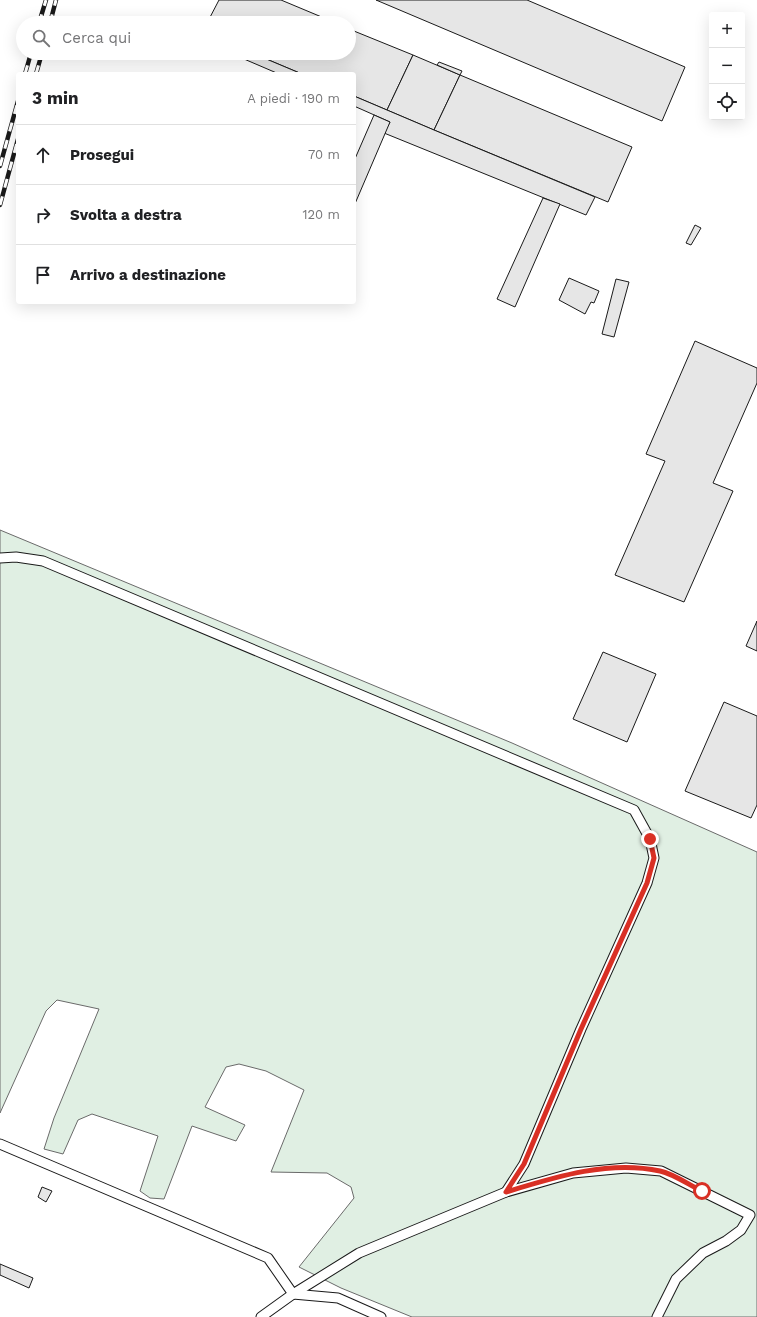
<!DOCTYPE html>
<html lang="it">
<head>
<meta charset="utf-8">
<style>
	body { margin:0; font-family:"Work Sans",sans-serif; background:#f2f2f2; color:#202124 }
	.controls { position:absolute; right:12px; top:12px; display:grid; overflow:hidden; border-radius:4px; box-shadow:0 4px 16px #0002 }
	.controls button { width:36px; height:36px; display:grid; place-items:center; padding:0; border:0; border-bottom:1px solid #e0e0e0; background:#fff; color:#202124; font:20px sans-serif }
	.stop { position:absolute; width:12px; height:12px; margin:-9px; border:3px solid #d93025; border-radius:50%; background:#fff }
	.stop.end { background:#d93025; border-color:#fff; box-shadow:0 1px 4px #0008 }
	.list { margin:0; padding:0; list-style:none }
	h2 { display:flex; justify-content:space-between; align-items:center; height:52px; margin:0; padding:0 16px; font-size:17px }
	h2 small { font-size:13px; font-weight:400; color:#757577 }
	.list li { display:grid; grid-template-columns:26px 1fr auto; gap:12px; align-items:center; box-sizing:border-box; height:60px; padding:0 16px; border-top:1px solid #e0e0e0 }
	.list b { display:block; font-size:15px; white-space:nowrap }
	.list em { font-size:13px; font-style:normal; color:#757577 }
	.icon { flex:none; width:22px; height:22px; fill:none; stroke:currentColor; stroke-width:2; stroke-linecap:round; stroke-linejoin:round }
	.map { position:relative; flex:none; width:757px; height:1317px; overflow:hidden }
	.search { position:absolute; background:#fff; box-shadow:0 4px 16px #0002; left:16px; top:16px; width:340px; height:44px; display:flex; align-items:center; gap:10px; box-sizing:border-box; padding:0 14px; border-radius:22px; color:#757577; font-size:15px }
	.panel { position:absolute; background:#fff; box-shadow:0 4px 16px #0002; left:16px; top:72px; width:340px; height:232px; border-radius:4px }
	.map>svg:first-child { display:block }
	.green { fill:#e0efe3; stroke:#6a6a6a }
	.building { fill:#e6e6e6; stroke:#1a1a1a }
	.lines { fill:none; stroke-linecap:round; stroke-linejoin:round }
	.lane-casing { stroke:#1a1a1a; stroke-width:11 }
	.lane { stroke:#fff; stroke-width:9 }
	.rail-casing { stroke:#1a1a1a; stroke-width:4.5 }
	.rail { stroke:#fff; stroke-width:3; stroke-dasharray:9; stroke-linecap:butt }
	.route { stroke:#d93025; stroke-width:5 }
</style>
</head>
<body>
<div class="map">
<svg width="757" height="1317" viewBox="0 0 757 1317">
	<rect width="100%" height="100%" fill="#fff"/>
	<polygon class="green" points="0,530 512,743 757,852 757,1317 412,1317 341,1288 299,1267 354,1198 351,1187 327,1173 271,1172 304,1090 266,1071 239,1064 226,1067 205,1107 245,1125 236,1141 192,1126 164,1199 150,1198 140,1191 158,1136 92,1114 78,1120 63,1154 44,1149 54,1118 99,1009 57,1000 46,1011 0,1113"/>
	<g class="building">
		<polygon points="219,0 281,0 336,23 207,23"/>
		<polygon points="376,0 527,0 685,67 662,121"/>
		<polygon points="349,29 413,55 387,110 354,96 354,74 302,74 252,53 349,53"/>
		<polygon points="230,53 252,53 302,74 279,74"/>
		<polygon points="413,55 460,75 434,130 387,110"/>
		<polygon points="439,62 462,71 460,75 437,65"/>
		<polygon points="460,75 632,147 608,202 434,130"/>
		<polygon points="354,96 434,130 595,197 586,215 384,133 390,122 354,106"/>
		<polygon points="374,115 390,122 354,206 354,161"/>
		<polygon points="543,198 560,204 515,307 497,299"/>
		<polygon points="695,225 701,228 691,245 686,243"/>
		<polygon points="569,278 599,291 594,303 591,302 585,314 559,300"/>
		<polygon points="616,279 629,282 614,337 602,334"/>
		<polygon points="695,341 757,368 757,383 713,483 733,491 684,602 615,575 665,461 646,454"/>
		<polygon points="757,621 757,651 746,646"/>
		<polygon points="603,652 656,674 627,742 573,719"/>
		<polygon points="724,702 757,716 757,805 751,818 685,791"/>
		<polygon points="42,1187 52,1191 46,1202 38,1197"/>
		<polygon points="0,1264 33,1278 29,1288 0,1275"/>
	</g>
	<g class="lines">
		<defs>
			<g id="lane">
				<polyline points="0,558 16,557 43,561 634,810 650,839 654,858 647,883 581,1029 524,1164 506,1192"/>
				<polyline points="0,1144 268,1258 293,1294 261,1317"/>
				<polyline points="293,1294 359,1253 506,1192 573,1173 626,1168 661,1171 750,1215 741,1230 726,1241 703,1253 676,1279 657,1317"/>
				<polyline points="293,1294 338,1298 381,1317"/>
			</g>
		</defs>
		<use href="#lane" class="lane-casing"/>
		<use href="#lane" class="lane"/>
		<defs>
			<g id="rail">
				<polyline points="39,23 46,0"/>
				<polyline points="50,23 56,0"/>
				<polyline points="25,74 31,53"/>
				<polyline points="36,74 42,53"/>
				<polyline points="0,166 18,101"/>
				<polyline points="0,205 18,139"/>
			</g>
		</defs>
		<use href="#rail" class="rail-casing"/>
		<use href="#rail" class="rail"/>
	</g>
	<g class="lines">
		<path class="route" d="M650 839 654 858 647 883 581 1029 524 1164 506 1192C555 1177 608 1160 660 1171 674 1174 689 1185 702 1191"/>
	</g>
</svg>
<div class="controls">
<button>+</button>
<button>−</button>
<button><svg class="icon" aria-label="locate" viewBox="0 0 24 24"><circle cx="12" cy="12" r="6"/><path d="M12 2v4M12 18v4M2 12h4M18 12h4"/></svg></button>
</div>
<div class="stop" style="left:702px;top:1191px"></div>
<div class="stop end" style="left:650px;top:839px"></div>
<div class="search"><svg class="icon" aria-label="search" viewBox="0 0 24 24"><circle cx="10" cy="10" r="6"/><path d="M15 15l6 6"/></svg>Cerca qui</div>
<section class="panel">
<h2>3 min<small>A piedi · 190 m</small></h2>
<ul class="list">
<li><svg class="icon" aria-label="ahead" viewBox="0 0 24 24"><path d="M12 20V5M6 11l6-6 6 6"/></svg><div><b>Prosegui</b></div><em>70 m</em></li>
<li><svg class="icon" aria-label="right" viewBox="0 0 24 24"><path d="M7 20v-9h11M14 6l5 5-5 5"/></svg><div><b>Svolta a destra</b></div><em>120 m</em></li>
<li><svg class="icon" aria-label="arrive" viewBox="0 0 24 24"><path d="M6 21V4h12l-3 4 3 4H6"/></svg><div><b>Arrivo a destinazione</b></div></li>
</ul>
</section>
</div>
</body>
</html>
